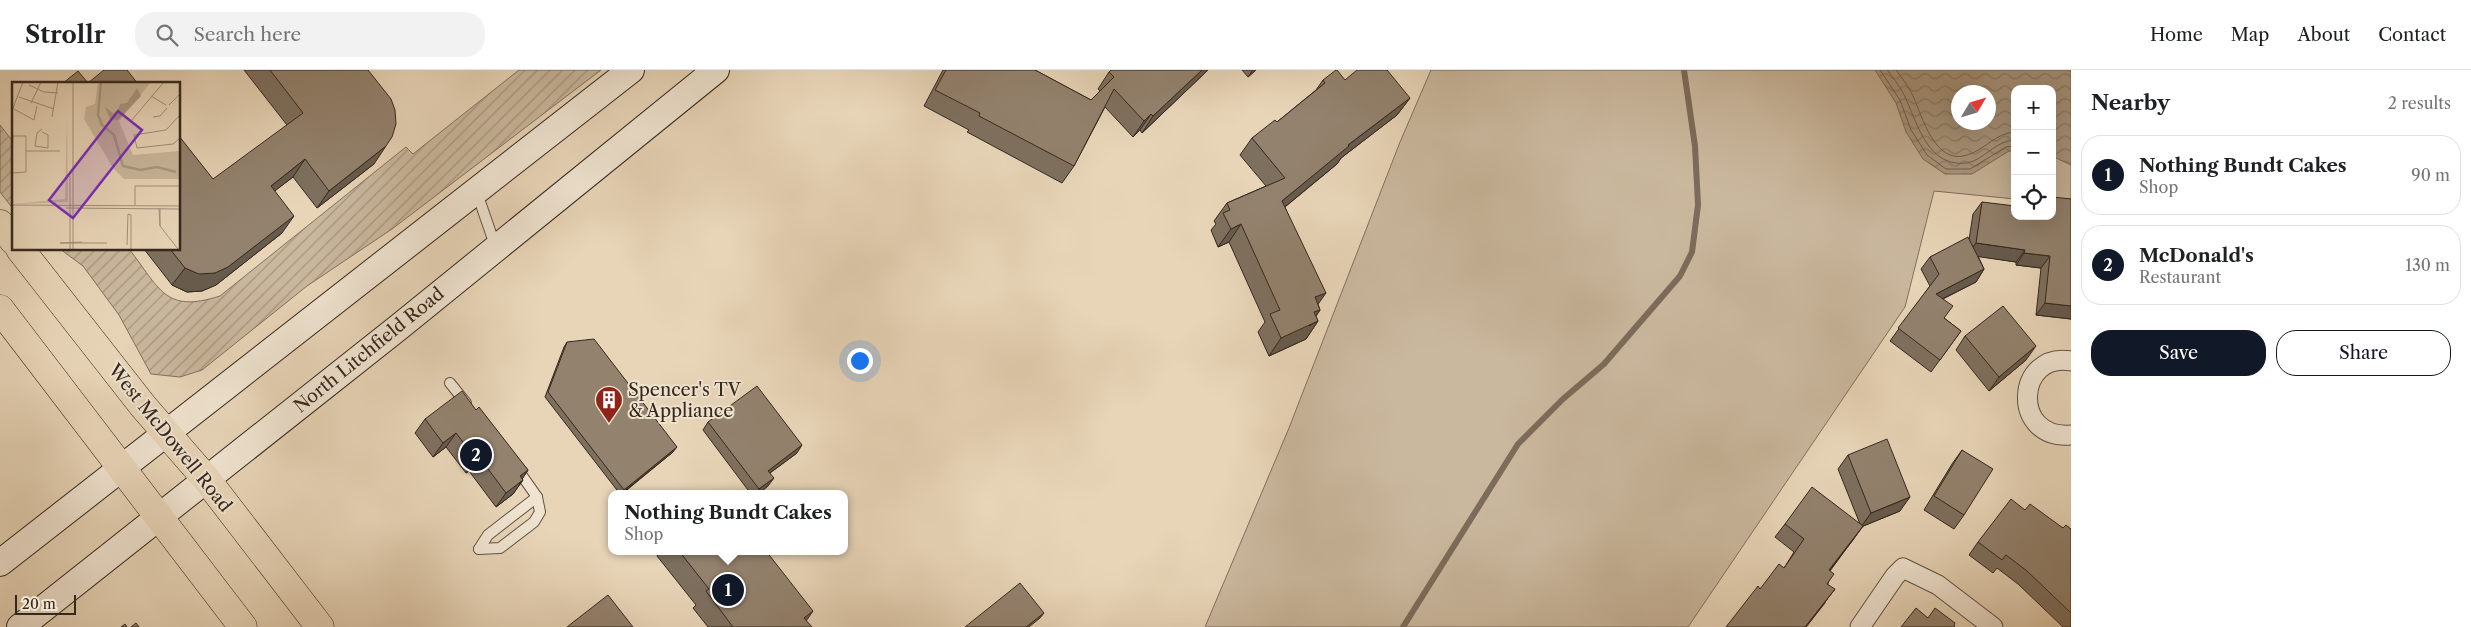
<!DOCTYPE html>
<html lang="en">
<head>
<meta charset="utf-8">
<style>
	body { margin:0; font-family:"Libre Caslon Text",serif; background:#f2f2f2; color:#202124 }
	.controls { position:absolute; right:15px; top:15px; display:grid; overflow:hidden; border-radius:10px; box-shadow:0 5px 20px #0002 }
	.controls button { width:45px; height:45px; display:grid; place-items:center; padding:0; border:0; border-bottom:1px solid #e0e0e0; background:#fff; color:#202124; font:25px sans-serif }
	.compass { position:absolute; left:1951px; top:15px; width:45px; height:45px; border-radius:50%; background:#fff; box-shadow:0 5px 20px #0002; rotate:52deg }
	.scale { position:absolute; left:15px; bottom:12px; width:61px; box-sizing:border-box; padding-left:5px; border:2px solid #36281d; border-top:0; font-size:14px; line-height:18px; white-space:nowrap; color:#36281d; -webkit-text-stroke:4px #f0e4d1; paint-order:stroke }
	.you { position:absolute; left:859px; top:290px; width:18px; height:18px; margin:-12px; border:4px solid #fff; border-radius:50%; background:#1a73e8; box-shadow:0 0 0 8px #1a73e833 }
	.badge { display:grid; place-items:center; width:32px; height:32px; border-radius:50%; background:#111827; color:#fff; font-size:16px; font-weight:700 }
	.pin { position:absolute; translate:-50% -50%; border:2px solid #fff; box-shadow:0 1px 5px #0006 }
	.popup { position:absolute; left:608px; top:420px; width:240px; height:65px; box-sizing:border-box; display:grid; place-content:center; border-radius:10px; background:#fff; filter:drop-shadow(0 1px 4px #0005); font-size:16px; white-space:nowrap; color:#757577 }
	.popup b { font-size:19px; color:#202124 }
	.popup::after { content:''; position:absolute; left:50%; top:100%; margin-left:-10px; border:10px solid transparent; border-top-color:#fff }
	.list { margin:0; padding:0; list-style:none }
	h2 { display:flex; justify-content:space-between; align-items:center; height:65px; margin:0; padding:0 20px; font-size:21px }
	h2 small { font-size:16px; font-weight:400; color:#757577 }
	.list li { display:grid; grid-template-columns:32px 1fr auto; gap:15px; align-items:center; box-sizing:border-box; height:80px; margin:0 10px 10px; padding:0 10px; border:1px solid #e0e0e0; border-radius:20px }
	.list b { display:block; font-size:19px; white-space:nowrap }
	.list p { margin:0; font-size:16px; white-space:nowrap; color:#757577 }
	.list em { font-size:16px; font-style:normal; color:#757577 }
	.actions { display:flex; gap:10px; padding:15px 20px }
	.actions a { flex:1; padding:11px 0; border:1px solid #111827; border-radius:20px; text-align:center; font-size:18px; color:#111827 }
	.actions .main { background:#111827; color:#fff }
	.icon { flex:none; width:28px; height:28px; fill:none; stroke:currentColor; stroke-width:2; stroke-linecap:round; stroke-linejoin:round }
	.map { position:relative; flex:none; width:2071px; height:557px; overflow:hidden }
	header { display:flex; align-items:center; gap:30px; box-sizing:border-box; height:70px; padding:0 25px; background:#fff; border-bottom:1px solid #e0e0e0 }
	header strong { font-size:24px }
	nav { display:flex; gap:28px; margin-inline-start:auto; font-size:18px }
	.search { width:350px; height:45px; background:#f2f2f2; display:flex; align-items:center; gap:12px; box-sizing:border-box; padding:0 18px; border-radius:20px; color:#757577; font-size:19px }
	main { display:flex }
	aside { flex:1; background:#fff }
	.map>svg:first-child { display:block }
	.grass { fill:#cab89e; stroke:#80705e; fill-rule:evenodd }
	.garden { fill:url(#garden-furrows); stroke:#80705e }
	.water { fill:url(#water-waves); stroke:#7c6c5a; fill-rule:evenodd }
	.lines { fill:none; stroke-linecap:round; stroke-linejoin:round }
	.shore { stroke:#706150; stroke-width:1 }
	.stream { stroke:#7c6c5a; stroke-width:6 }
	.lane-casing { stroke:#625344; stroke-width:12 }
	.street-casing { stroke:#625344; stroke-width:21 }
	.secondary-casing { stroke:#36281d; stroke-width:28 }
	.primary-casing { stroke:#36281d; stroke-width:29 }
	.lane { stroke:#f0e4d1; stroke-width:10 }
	.street { stroke:#f0e4d1; stroke-width:19 }
	.secondary { stroke:#f0e4d1; stroke-width:26 }
	.primary { stroke:#e8d5b8; stroke-width:28 }
	.wall { fill:#7e705f; stroke:#36281d }
	.shaded-wall { fill:#675b4d; stroke:#36281d }
	.building { fill:#93826e; stroke:#36281d }
	.labels { text-anchor:middle; stroke-width:4; stroke-linejoin:round; paint-order:stroke }
	.street-label { font-size:18px; fill:#36281d; stroke:#f0e4d1 }
	.poi-label { font-size:18px; fill:#36281d; stroke:#f0e4d1; text-anchor:start }
	.inset-river { fill:none; stroke:#ab9a83; stroke-width:2.5 }
	.inset-road { fill:none; stroke:#a1907a; stroke-width:1 }
	.view { fill:#7b2cbf; fill-opacity:0.15; stroke:#7b2cbf; stroke-width:2.5 }
	.inset-edge { fill:none; stroke:#36281d; stroke-width:2.5 }
</style>
</head>
<body>
<header>
<strong>Strollr</strong>
<div class="search"><svg class="icon" aria-label="search" viewBox="0 0 24 24"><circle cx="10" cy="10" r="6"/><path d="M15 15l6 6"/></svg>Search here</div>
<nav><a>Home</a><a>Map</a><a>About</a><a>Contact</a></nav>
</header>
<main>
<div class="map">
<svg width="2071" height="557" viewBox="0 0 2071 557">
	<defs>
		<pattern id="garden-furrows" width="10" height="10" patternUnits="userSpaceOnUse" patternTransform="scale(1.25)"><rect width="10" height="10" fill="#cab89e"/><path d="M-1 1l2-2M0 10L10 0M9 11l2-2" fill="none" stroke="#a59680"/></pattern>
		<pattern id="water-waves" width="16" height="10" patternUnits="userSpaceOnUse" patternTransform="scale(1.25)"><rect width="16" height="10" fill="#ab9a83"/><path d="M0 5q4-4 8 0t8 0" fill="none" stroke="#8c7e6b"/></pattern>
	</defs>
	<rect width="100%" height="100%" fill="#e8d5b8"/>
	<filter id="stains"><feTurbulence type="fractalNoise" baseFrequency=".004" numOctaves="4"/><feColorMatrix values="0 0 0 0 .2 0 0 0 0 .09 0 0 0 0 .02 0 0 0 .5 -.17"/></filter>
	<radialGradient id="worn" r=".72"><stop offset=".6" stop-color="#630" stop-opacity="0"/><stop offset="1" stop-color="#630" stop-opacity=".3"/></radialGradient>
	<path class="grass" d="M1431 0H2071V135L2052 133V19H2015V129L1934 121 1905 237 1688 557H1205L1289 358 1400 72ZM1958 22H1988V52H1958Z"/>
	<g class="garden">
		<path d="M519 0H601L392 159 307 216 202 300 180 307 151 304 119 245 83 196 60 179H129C160 218 164 244 220 226L406 77 413 84Z"/>
		<polygon points="0,55 14,73 14,140 0,122"/>
	</g>
	<path class="water" d="M1875 0H2068L2071 2V95L2052 86V19H2015V81H2009L1972 104H1945L1923 89 1906 62 1896 33ZM1958 22H1988V52H1958Z"/>
	<g class="lines">
		<g class="shore">
			<polyline points="1880,0 1900,30 1911,60 1927,85 1946,99 1970,99 2006,77 2015,76"/>
			<path d="M1887 0C1894 9 1902 19 1906 29 1918 56 1929 98 1967 93 1984 90 1996 70 2015 70"/>
			<path d="M1896 0C1902 8 1909 17 1913 26 1922 46 1935 96 1967 85 1985 80 1995 63 2015 62"/>
		</g>
		<polyline class="stream" points="1403,557 1518,374 1563,329 1604,294 1680,206 1692,182 1698,135 1695,76 1684,0"/>
		<defs>
			<g id="lane">
				<polyline points="477,123 496,178"/>
				<polyline points="450,313 466,333"/>
				<polyline points="479,479 500,478 534,452 540,442 537,427 516,397"/>
				<polyline points="479,479 488,465 537,427"/>
			</g>
			<g id="street">
				<path d="M2071 291C2016 281 2010 370 2071 365"/>
				<polyline points="1860,557 1895,506 1903,498 1938,515 1993,557"/>
			</g>
			<g id="secondary">
				<polyline points="0,493 631,0"/>
				<polyline points="20,557 399,257 716,0"/>
			</g>
			<g id="primary">
				<polyline points="0,154 14,171"/>
				<polyline points="20,179 143,336 207,410 320,557"/>
				<polyline points="0,239 243,557"/>
			</g>
		</defs>
		<use href="#lane" class="lane-casing"/>
		<use href="#street" class="street-casing"/>
		<use href="#secondary" class="secondary-casing"/>
		<use href="#primary" class="primary-casing"/>
		<use href="#lane" class="lane"/>
		<use href="#street" class="street"/>
		<use href="#secondary" class="secondary"/>
		<use href="#primary" class="primary"/>
	</g>
	<g class="wall">
		<polygon points="244,0 368,0 374,94 317,138 293,107 274,121 282,163 216,215 202,221 187,222 172,215 144,179 179,179 287,55"/>
		<polygon points="943,0 1035,0 1091,30 1100,21 1098,19 1109,2 1208,0 1142,63 1140,60 1133,67 1105,37 1074,96 1062,113 967,62 969,60 924,36"/>
		<polygon points="1242,0 1256,0 1248,7"/>
		<polygon points="1323,10 1345,10 1410,28 1397,45 1341,88 1337,94 1285,137 1320,240 1316,246 1318,251 1306,269 1269,286 1258,262 1265,252 1229,172 1218,177 1211,160 1216,154 1214,151 1227,133 1266,116 1240,85 1252,68 1277,52 1316,20"/>
		<polygon points="2071,129 2071,249 2036,245 2041,198 2016,195 2016,192 1978,186 1984,199 1976,212 1943,229 1944,248 1961,261 1931,302 1890,271 1930,216 1921,199 1930,187 1969,170 1973,144 1982,132 2015,146"/>
		<polygon points="1965,266 2026,290 1989,321 1956,280"/>
		<polygon points="567,272 673,382 622,424 620,424 545,327 564,277"/>
		<polygon points="476,340 528,400 522,409 523,410 513,424 496,437 469,401 466,403 446,377 433,387 415,363 425,349"/>
		<polygon points="708,352 797,383 770,403 768,416 758,424 751,424 703,360"/>
		<polygon points="1962,380 1964,445 1954,459 1924,440 1952,394"/>
		<polygon points="1848,385 1900,441 1863,456 1830,501 1825,533 1806,557 1726,557 1760,519 1784,498 1794,482 1775,467 1785,454 1860,454 1838,399"/>
		<polygon points="2025,440 2063,458 2071,459 2071,557 2063,557 2018,514 1997,498 1993,503 1969,485 1978,472"/>
		<polygon points="661,481 766,481 806,551 812,557 708,557 693,538 696,535 657,486"/>
	</g>
	<g class="shaded-wall">
		<polygon points="1202,0 1208,0 1142,63 1153,46"/>
		<polygon points="1253,0 1256,0 1248,7"/>
		<polygon points="1410,28 1397,45 1341,88 1337,94 1270,149 1282,131 1348,75"/>
		<polygon points="1151,44 1140,60 1133,67 1144,51"/>
		<polygon points="386,76 374,94 317,138 329,121"/>
		<polygon points="305,89 293,107 258,134 271,116"/>
		<polygon points="294,146 282,163 216,215 202,221 187,222 172,215 185,198"/>
		<polygon points="1241,154 1229,172 1218,177 1231,159"/>
		<polygon points="1976,173 2025,180 2016,192 1967,185"/>
		<polygon points="2024,183 2050,186 2041,198 2016,195"/>
		<polygon points="1984,199 1976,212 1928,236 1936,224"/>
		<polygon points="1326,223 1314,240 1315,227"/>
		<polygon points="2045,233 2071,236 2071,249 2036,245"/>
		<polygon points="1320,240 1309,256 1318,251 1306,269 1269,286 1281,268 1314,242"/>
		<polygon points="2036,276 2026,290 1989,321 1999,307"/>
		<polygon points="456,363 446,377 433,387 443,373"/>
		<polygon points="802,375 797,383 763,408 768,401"/>
		<polygon points="677,377 673,382 621,424 624,420"/>
		<polygon points="479,387 469,401 466,403 476,389"/>
		<polygon points="528,400 519,414 523,410 513,424 496,437 506,423 520,406"/>
		<polygon points="774,408 768,416 758,424 756,424 759,419"/>
		<polygon points="1910,427 1900,441 1861,457 1871,443"/>
		<polygon points="1863,456 1853,470 1819,514 1829,500"/>
		<polygon points="1835,519 1806,557 1805,557"/>
		<polygon points="813,541 802,557 804,548"/>
		<polygon points="1044,543 1040,548 1029,557 1026,557"/>
	</g>
	<g class="building">
		<polygon points="104,0 127,0 138,14 62,14 78,1 88,13"/>
		<polygon points="270,0 368,0 391,29 395,40 396,54 392,67 386,76 329,121 305,89 271,116 294,146 228,197 215,203 199,204 185,198 170,179 179,179 179,66 213,109 303,43"/>
		<polygon points="946,0 1035,0 1091,30 1114,7 1109,2 1111,0 1202,0 1153,46 1151,44 1144,51 1114,19 1074,96 979,46 980,43 935,20"/>
		<polygon points="1336,0 1337,0 1345,10 1357,0 1387,0 1410,28 1348,75 1349,76 1282,131 1326,223 1315,227 1320,240 1314,242 1318,251 1281,268 1270,244 1280,240 1241,154 1231,159 1223,143 1230,140 1227,133 1285,108 1252,68 1275,50 1277,52 1325,13 1323,10"/>
		<polygon points="2052,127 2071,129 2071,236 2045,233 2050,186 2024,183 2025,180 1976,173 1982,132 2015,136 2015,146 2052,146"/>
		<polygon points="1968,167 1984,199 1936,224 1953,236 1944,248 1961,261 1940,290 1898,258 1939,204 1930,187"/>
		<polygon points="2003,236 2036,276 1999,307 1965,266"/>
		<polygon points="594,269 677,377 624,420 548,322 567,272"/>
		<polygon points="757,316 802,375 768,401 774,408 759,419 708,352"/>
		<polygon points="462,321 476,340 479,337 528,400 520,406 523,410 506,423 479,387 476,389 456,363 443,373 425,349"/>
		<polygon points="1887,369 1910,427 1871,443 1848,385"/>
		<polygon points="1962,380 1993,399 1964,445 1934,426"/>
		<polygon points="1812,417 1863,456 1829,500 1834,504 1827,514 1835,519 1805,557 1726,557 1758,516 1760,519 1779,494 1784,498 1804,469 1785,454"/>
		<polygon points="2011,429 2025,440 2030,434 2063,458 2066,455 2071,459 2071,543 2027,501 2006,485 2002,490 1978,472"/>
		<polygon points="679,481 766,481 813,541 804,548 812,557 733,557 706,521 709,519"/>
		<polygon points="1020,513 1044,543 1026,557 965,557"/>
		<polygon points="608,525 633,557 567,557"/>
		<polygon points="1916,538 1928,548 1935,538 1955,553 1954,556 1955,557 1901,557"/>
		<polygon points="136,553 139,557 131,557"/>
		<polygon points="125,554 127,557 121,557"/>
	</g>
	<defs>
		<symbol id="building-pin" viewBox="-11 -11 22 30"><path d="M0 17L-7.5 6A9.5 9.5 0 1 1 7.5 6Z" fill="#8f2418" stroke="#f0e4d1"/><path d="M-4-6H4V6H1V3H-1V6H-4ZM-2.5-4.3h1.7v1.8h-1.7ZM.8-4.3h1.7v1.8H.8ZM-2.5-1h1.7V.8h-1.7ZM.8-1h1.7V.8H.8Z" fill="#fff"/></symbol>
	</defs>
	<g fill-rule="evenodd">
		<use href="#building-pin" x="593" y="314" width="32" height="43"/>
	</g>
	<g class="labels">
		<g class="street-label">
			<text transform="translate(369 280) rotate(-39)" y="6">North Litchfield Road</text>
			<text transform="translate(170 368) rotate(51)" y="6">West McDowell Road</text>
		</g>
		<g class="poi-label">
			<text x="628" y="326">Spencer's TV<tspan x="628" dy="21">&amp; Appliance</tspan></text>
		</g>
	</g>
	<g transform="translate(12 12)">
		<rect width="168" height="168" fill="#e8d5b8"/>
		<path d="M86 0H139L107 39 121 73 167 69V97H112L101 86 72 37 74 25 83 22Z" fill="#cab89e"/>
		<path d="M55 36 56 120 2 122 53 117Z" fill="#cab89e"/>
		<path d="M125 6 129 14 106 38 98 37 93 25 101 31 106 29 108 22 115 21Z" fill="#ab9a83"/>
		<path class="inset-river" d="M89 0 86 33 90 43 102 53 111 84 128 88 145 85 164 90"/>
		<path class="inset-road" d="M61 0V167M17 3 32 10 46 11M139 14 154 23M7 15 42 27M19 21 29 0M157 23 168 12M0 26 22 38 25 24M1 26 11 0M167 34 154 48 122 53 125 66 161 62 168 56M40 35 46 0M141 35 148 34 155 26M119 39 152 0M30 50 36 53V66L23 64 25 51 30 47M0 54H14V90L0 91M14 69H48M0 77 1 54M0 123 168 124M123 123V104H168M54 126 168 127M147 126 148 144M148 126V144L166 167M116 132 119 133V167M48 161H95M48 161 70 160M115 163 116 132M58 167V94"/>
		<path class="view" d="M106 29 130 48 61 136 37 118Z"/>
		<rect width="168" height="168" class="inset-edge"/>
	</g>
	<rect width="100%" height="100%" filter="url(#stains)"/>
	<rect width="100%" height="100%" fill="url(#worn)"/>
</svg>
<div class="controls">
<button>+</button>
<button>−</button>
<button><svg class="icon" aria-label="locate" viewBox="0 0 24 24"><circle cx="12" cy="12" r="6"/><path d="M12 2v4M12 18v4M2 12h4M18 12h4"/></svg></button>
</div>
<svg class="compass" viewBox="-18 -18 36 36"><path d="M0-13l5 13h-10z" fill="#e53935"/><path d="M0 13l5-13h-10z" fill="#757577"/></svg>
<div class="scale">20 m</div>
<div class="you"></div>
<div class="pin badge" style="left:728px;top:520px">1</div>
<div class="popup"><b>Nothing Bundt Cakes</b>Shop</div>
<div class="pin badge" style="left:476px;top:385px">2</div>
</div>
<aside>
<h2>Nearby<small>2 results</small></h2>
<ul class="list">
<li><span class="badge">1</span><div><b>Nothing Bundt Cakes</b><p>Shop</p></div><em>90 m</em></li>
<li><span class="badge">2</span><div><b>McDonald's</b><p>Restaurant</p></div><em>130 m</em></li>
</ul>
<div class="actions"><a class="main">Save</a><a>Share</a></div>
</aside>
</main>
</body>
</html>
